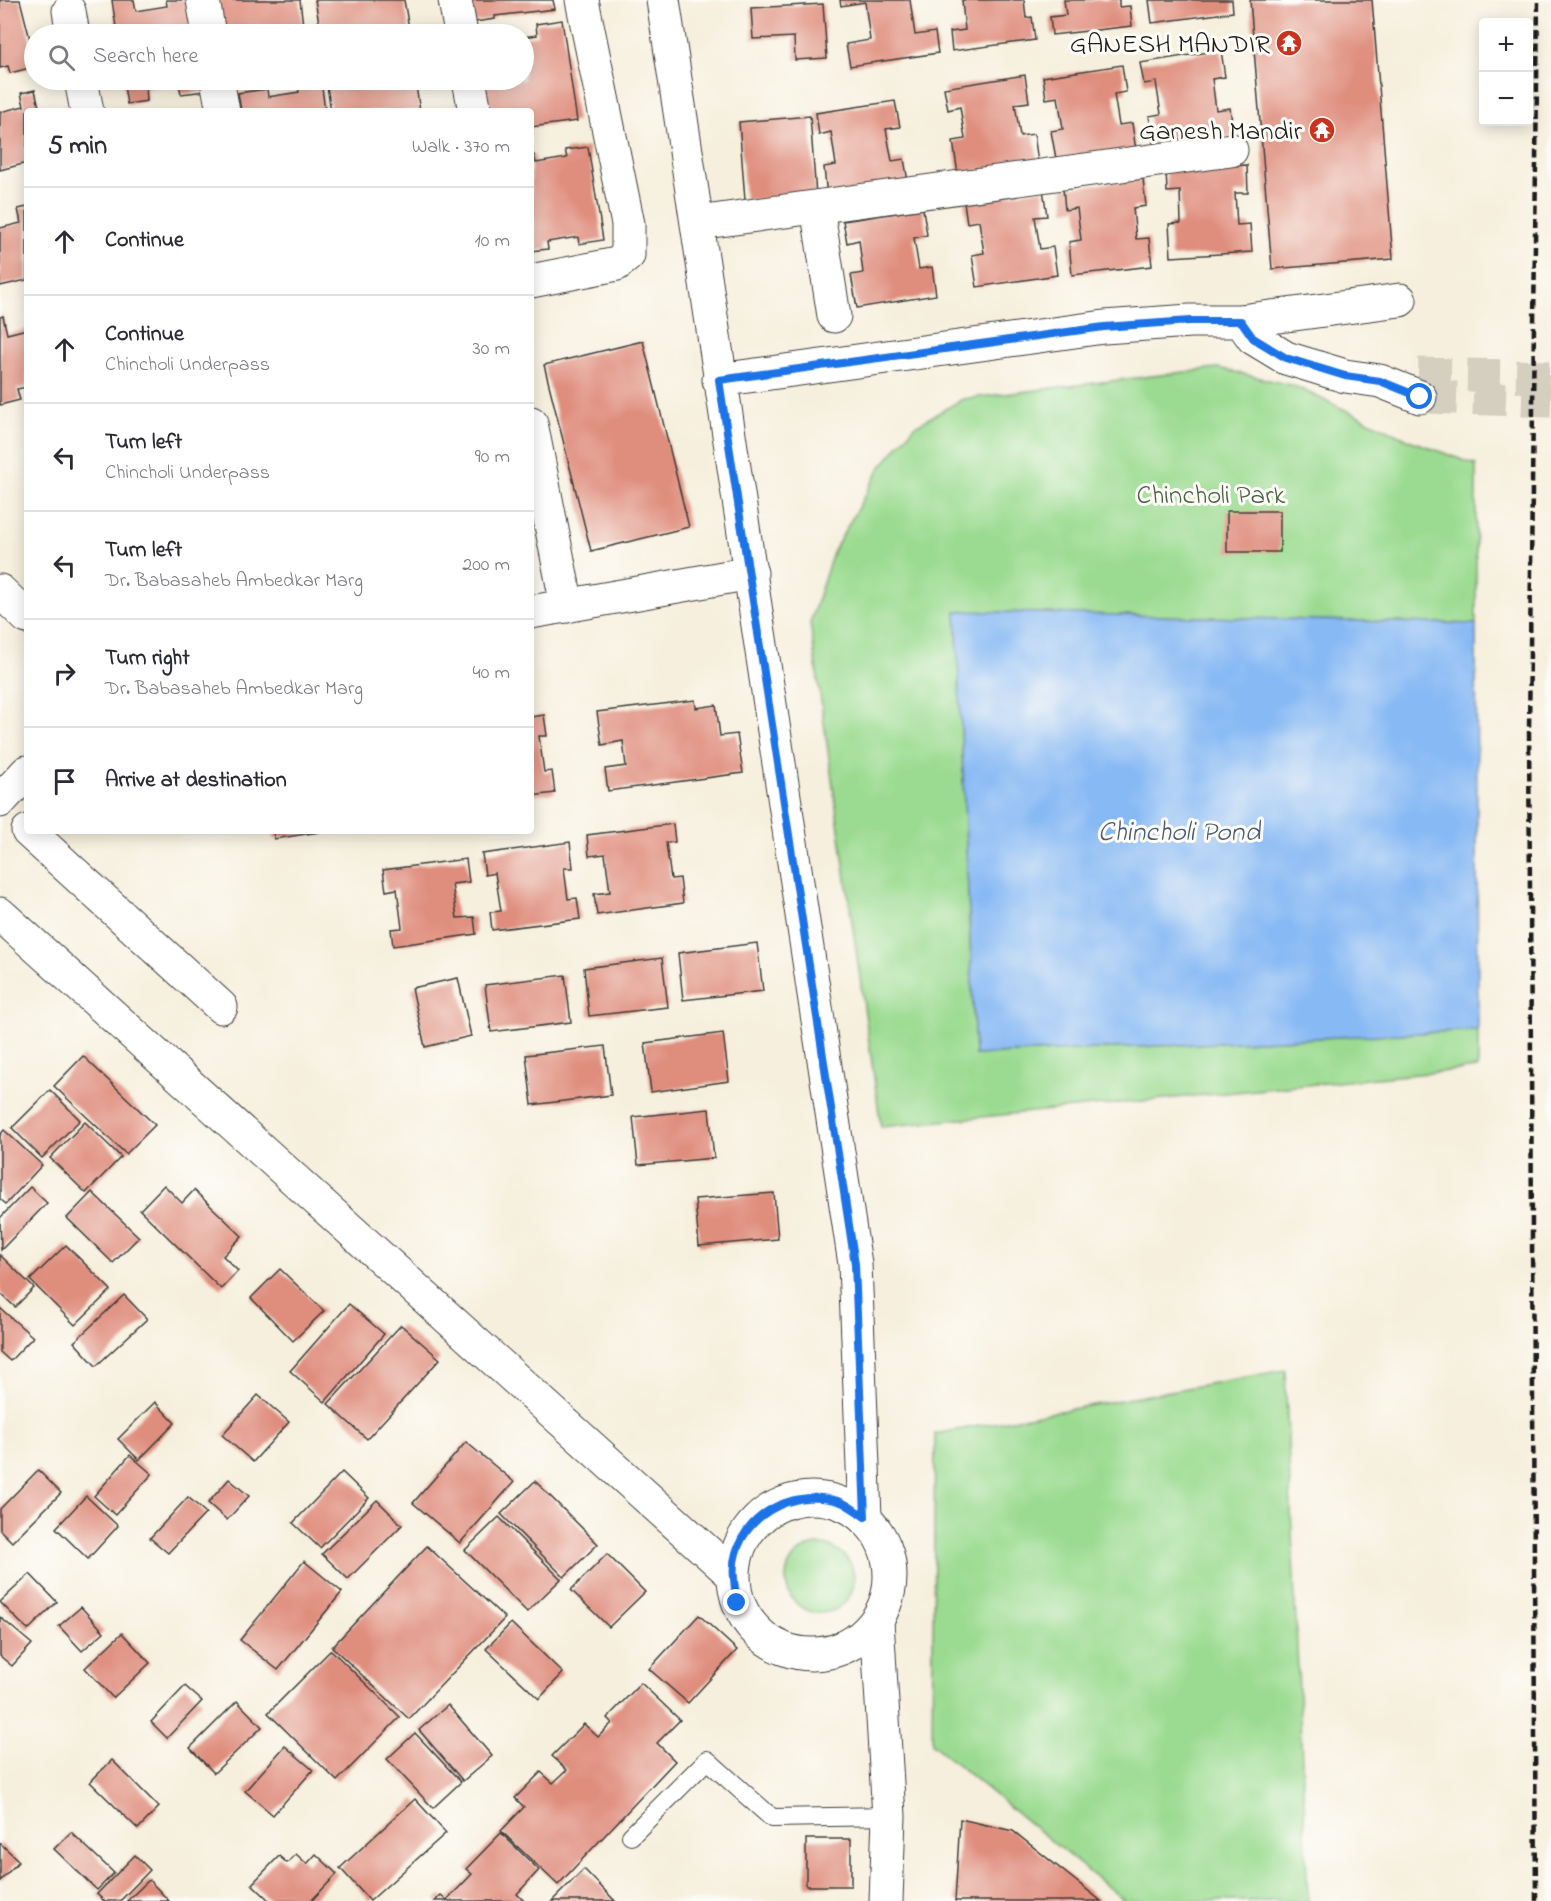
<!DOCTYPE html>
<html lang="en">
<head>
<meta charset="utf-8">
<style>
	body { margin:0; font-family:"Indie Flower",sans-serif; background:#f2f2f3; color:#2b2b33 }
	.controls { position:absolute; right:18px; top:18px; display:grid; overflow:hidden; border-radius:6px; box-shadow:0 3px 15px #0003 }
	.controls button { width:54px; height:54px; display:grid; place-items:center; padding:0; border:0; border-bottom:2px solid #e1e1e2; background:#fff; color:#2b2b33; font:30px sans-serif }
	.stop { position:absolute; width:18px; height:18px; margin:-14px; border:4px solid #1a73e8; border-radius:50%; background:#fff }
	.stop.end { background:#1a73e8; border-color:#fff; box-shadow:0 2px 6px #0008 }
	.list { margin:0; padding:0; list-style:none }
	h2 { display:flex; justify-content:space-between; align-items:center; height:78px; margin:0; padding:0 24px; font-size:26px }
	h2 small { font-size:20px; font-weight:400; color:#7c7c81 }
	.list li { display:grid; grid-template-columns:39px 1fr auto; gap:18px; align-items:center; box-sizing:border-box; height:108px; padding:0 24px; border-top:2px solid #e1e1e2 }
	.list b { display:block; font-size:22px; white-space:nowrap }
	.list p { margin:0; font-size:20px; white-space:nowrap; color:#7c7c81 }
	.list em { font-size:20px; font-style:normal; color:#7c7c81 }
	.icon { flex:none; width:33px; height:33px; fill:none; stroke:currentColor; stroke-width:2; stroke-linecap:round; stroke-linejoin:round }
	.map { position:relative; flex:none; width:1551px; height:1901px; overflow:hidden }
	.search { position:absolute; background:#fff; box-shadow:0 3px 15px #0003; left:24px; top:24px; width:510px; height:66px; display:flex; align-items:center; gap:15px; box-sizing:border-box; padding:0 21px; border-radius:33px; color:#7c7c81; font-size:22px }
	.panel { position:absolute; background:#fff; box-shadow:0 3px 15px #0003; left:24px; top:108px; width:510px; height:726px; border-radius:6px }
	.map>svg:first-child { display:block }
	.green { fill:#9bdb91; stroke:#5c7c56; stroke-width:1.5 }
	.water { fill:#87b9f4; stroke:#526a88; stroke-width:1.5 }
	.building { fill:#df8d7d }
	.lines { fill:none; stroke-linecap:round; stroke-linejoin:round }
	.minor-tunnel { stroke:#d5cfc0; stroke-width:33; stroke-dasharray:33 16; stroke-linecap:butt }
	.service-casing { stroke:#3d3c39; stroke-width:20 }
	.minor-casing { stroke:#3d3c39; stroke-width:35 }
	.secondary-casing { stroke:#3d3c39; stroke-width:35 }
	.service { stroke:#fff; stroke-width:18 }
	.minor { stroke:#fff; stroke-width:33 }
	.secondary { stroke:#fff; stroke-width:33 }
	.rail { stroke:#1c1c1c; stroke-width:4.5; stroke-dasharray:9 4.5; stroke-linecap:butt }
	.route { stroke:#1a73e8; stroke-width:8 }
	.labels { text-anchor:middle; stroke-width:6; stroke-linejoin:round; paint-order:stroke }
	.poi-label { font-size:27px; fill:#1c1c1c; stroke:#fdfcf7; text-anchor:end }
	.park-label { font-size:27px; fill:#485f45; stroke:#fdfcf7 }
	.water-label { font-size:28px; font-style:italic; fill:#475b72; stroke:#fdfcf7 }
</style>
</head>
<body>
<div class="map">
<svg width="1551" height="1901" viewBox="0 0 1551 1901">
	<rect width="100%" height="100%" fill="#fdfcf7"/>
	<filter id="ink" filterUnits="userSpaceOnUse"><feTurbulence type="fractalNoise" baseFrequency=".0167" numOctaves="2"/><feDisplacementMap in="SourceGraphic" scale="12" xChannelSelector="R" yChannelSelector="G"/><feConvolveMatrix kernelMatrix="1 2 1 2 8 2 1 2 1" color-interpolation-filters="sRGB"/></filter>
	<filter id="wash" filterUnits="userSpaceOnUse"><feTurbulence type="fractalNoise" baseFrequency=".008" numOctaves="4" result="noise"/><feDisplacementMap in="SourceGraphic" scale="24" xChannelSelector="R" yChannelSelector="G"/><feGaussianBlur stdDeviation="1.35" result="paint"/><feColorMatrix in="noise" values="0 0 0 0 0 0 0 0 0 0 0 0 0 0 0 0 0 1.4 0 .05"/><feComposite in="paint" operator="in"/></filter>
	<g filter="url(#wash)">
		<rect width="100%" height="100%" fill="#f6efdd"/>
		<g class="green">
			<polygon points="1218,368 1294,386 1412,441 1476,465 1476,624 956,611 975,1055 1478,1030 1478,1068 881,1127 810,623 833,552 881,467 915,426 963,399"/>
			<polygon points="1285,1370 1308,1901 1125,1901 932,1744 935,1434"/>
			<circle cx="820" cy="1579" r="34"/>
		</g>
		<polygon class="water" points="956,611 1476,624 1478,1030 975,1055"/>
		<g id="blocks">
			<g class="building">
				<polygon points="0,0 20,0 34,55 34,67 10,73 8,66 0,68"/>
				<polygon points="112,0 134,0 136,11 167,6 166,0 194,0 199,34 117,34"/>
				<polygon points="218,0 300,0 304,34 222,34"/>
				<polygon points="315,0 404,0 410,34 321,34"/>
				<polygon points="465,0 553,0 555,9 495,16 495,19 468,23"/>
				<polygon points="840,0 910,0 915,35 935,32 938,53 850,66 846,44 870,40 865,2 841,6"/>
				<polygon points="962,0 1024,0 1026,18 1032,17 1035,40 952,51 950,32 965,30"/>
				<polygon points="1064,0 1119,0 1119,7 1130,6 1132,26 1052,35 1050,17 1066,15"/>
				<polygon points="1149,0 1232,0 1233,12 1152,23"/>
				<polygon points="1250,0 1372,0 1393,259 1272,269"/>
				<polygon points="823,4 827,58 795,60 794,37 753,39 751,8"/>
				<polygon points="562,20 577,121 531,127 531,111 487,111 482,80 524,80 524,37 537,35 536,24"/>
				<polygon points="504,28 505,34 476,34 476,32"/>
				<polygon points="1221,50 1225,77 1212,79 1216,110 1230,108 1234,136 1154,149 1149,116 1161,114 1156,82 1144,84 1140,63"/>
				<polygon points="1122,65 1126,92 1114,94 1119,125 1132,123 1136,151 1057,164 1051,131 1063,129 1058,97 1046,99 1043,77"/>
				<polygon points="1025,75 1029,102 1015,104 1020,136 1034,134 1038,162 958,174 953,141 965,139 960,107 948,110 944,88"/>
				<polygon points="123,80 205,80 206,91 181,94 179,83 146,87 147,101 127,104"/>
				<polygon points="321,80 325,111 241,111 238,93 267,89 268,97 299,92 298,84"/>
				<polygon points="326,80 415,80 420,111 331,111"/>
				<polygon points="35,90 40,111 27,111 27,163 0,170 0,112 24,106 21,93"/>
				<polygon points="895,101 900,127 886,129 892,161 904,159 909,187 827,196 824,167 836,165 831,132 819,135 816,113"/>
				<polygon points="810,116 816,195 745,200 739,122"/>
				<polygon points="588,147 603,240 579,244 578,237 547,242 548,249 531,251 531,156 534,155 536,163 567,158 565,150"/>
				<polygon points="1247,165 1248,193 1235,193 1237,225 1250,224 1252,252 1171,257 1169,224 1181,223 1180,191 1167,192 1166,170"/>
				<polygon points="1143,179 1146,206 1133,208 1136,239 1149,238 1152,266 1072,275 1069,242 1081,240 1077,208 1065,210 1063,188"/>
				<polygon points="1043,189 1047,216 1035,217 1040,249 1053,247 1057,275 977,287 972,255 984,253 979,221 967,223 964,202"/>
				<polygon points="27,207 27,280 0,286 0,228 21,223 18,209"/>
				<polygon points="923,209 927,235 914,238 919,269 932,267 936,295 857,308 851,275 863,273 859,240 847,243 843,221"/>
				<polygon points="3,316 7,334 27,329 27,387 17,389 20,400 0,405 0,317"/>
				<polygon points="643,341 689,527 591,551 544,365"/>
				<rect x="1227" y="511" width="53" height="41"/>
				<polygon points="695,700 696,708 716,705 720,736 737,734 743,773 608,791 605,769 626,766 623,741 602,745 597,712"/>
				<polygon points="544,715 547,736 539,736 544,772 552,771 555,793 531,796 531,717"/>
				<polygon points="673,824 675,842 666,843 671,879 680,878 683,903 597,915 594,894 610,892 605,854 589,856 587,835"/>
				<polygon points="273,831 319,831 319,832 274,839"/>
				<polygon points="570,842 573,868 564,868 568,899 577,898 580,919 492,930 490,912 501,911 495,873 485,875 482,854"/>
				<polygon points="466,859 469,882 452,884 457,918 474,917 476,934 393,946 391,929 402,928 397,889 386,891 383,870"/>
				<polygon points="757,943 763,991 683,1000 678,953"/>
				<polygon points="662,958 668,1007 589,1016 584,968"/>
				<polygon points="565,975 571,1022 491,1032 485,985"/>
				<polygon points="458,978 471,1036 425,1047 412,988"/>
				<polygon points="723,1033 729,1081 651,1092 645,1043"/>
				<polygon points="605,1046 611,1095 532,1105 526,1055"/>
				<polygon points="83,1056 155,1125 126,1154 54,1086"/>
				<polygon points="50,1090 80,1120 42,1158 12,1128"/>
				<polygon points="709,1109 714,1158 638,1165 633,1117"/>
				<polygon points="85,1122 121,1157 86,1193 50,1158"/>
				<polygon points="4,1130 42,1165 6,1204 0,1199 0,1135"/>
				<polygon points="164,1185 182,1203 194,1190 242,1236 223,1256 238,1271 221,1289 140,1210"/>
				<polygon points="30,1187 47,1203 1,1250 0,1218"/>
				<polygon points="92,1192 139,1237 113,1263 67,1218"/>
				<polygon points="774,1193 778,1239 699,1246 695,1199"/>
				<polygon points="66,1245 111,1290 75,1325 30,1280"/>
				<polygon points="0,1255 34,1288 15,1307 0,1293"/>
				<polygon points="280,1269 324,1311 293,1341 251,1298"/>
				<polygon points="124,1295 147,1319 96,1366 74,1342"/>
				<polygon points="349,1304 384,1334 325,1402 290,1371"/>
				<polygon points="0,1308 33,1337 10,1361 0,1352"/>
				<polygon points="401,1325 440,1359 367,1439 328,1404"/>
				<polygon points="258,1395 289,1422 253,1462 222,1435"/>
				<polygon points="155,1402 175,1423 139,1460 118,1439"/>
				<polygon points="466,1442 514,1482 460,1543 413,1503"/>
				<polygon points="130,1455 152,1474 115,1515 94,1496"/>
				<polygon points="38,1470 61,1493 12,1542 0,1530 0,1509"/>
				<polygon points="342,1472 369,1498 320,1548 293,1523"/>
				<polygon points="229,1479 249,1496 227,1520 208,1503"/>
				<polygon points="535,1481 598,1544 564,1577 501,1514"/>
				<polygon points="86,1496 118,1526 88,1559 56,1528"/>
				<polygon points="188,1497 206,1513 168,1553 150,1538"/>
				<polygon points="377,1500 402,1525 348,1579 322,1554"/>
				<polygon points="499,1517 561,1579 527,1612 465,1550"/>
				<polygon points="427,1546 505,1618 409,1719 332,1647"/>
				<polygon points="607,1554 645,1592 609,1627 571,1590"/>
				<polygon points="304,1561 342,1592 278,1670 240,1640"/>
				<polygon points="30,1574 57,1602 28,1630 0,1602"/>
				<polygon points="81,1607 104,1632 82,1651 59,1626"/>
				<polygon points="699,1615 737,1650 688,1703 649,1669"/>
				<polygon points="0,1617 32,1644 12,1666 0,1656"/>
				<polygon points="511,1623 563,1673 539,1699 486,1649"/>
				<polygon points="122,1633 150,1663 113,1698 85,1668"/>
				<polygon points="331,1650 400,1717 337,1781 268,1713"/>
				<polygon points="641,1683 680,1720 657,1743 675,1761 558,1885 501,1831 524,1807 515,1798 541,1772 553,1783 567,1770 552,1756 584,1724 598,1737 612,1723 607,1718"/>
				<polygon points="185,1686 202,1701 167,1738 151,1722"/>
				<polygon points="237,1701 262,1727 214,1773 190,1748"/>
				<polygon points="448,1705 492,1756 463,1781 419,1730"/>
				<polygon points="415,1733 461,1782 433,1808 387,1759"/>
				<polygon points="285,1746 313,1770 273,1815 245,1791"/>
				<polygon points="112,1760 159,1807 138,1829 90,1782"/>
				<polygon points="415,1799 446,1833 370,1901 340,1868"/>
				<polygon points="960,1819 1013,1831 1101,1901 955,1901"/>
				<polygon points="71,1832 114,1873 97,1890 54,1849"/>
				<polygon points="501,1833 539,1870 517,1894 524,1901 435,1901 441,1895 447,1900 472,1874 466,1869"/>
				<rect x="806" y="1839" width="45" height="47"/>
				<polygon points="0,1843 19,1861 0,1881"/>
				<polygon points="296,1854 307,1864 316,1854 337,1874 311,1901 270,1901 252,1884 279,1856 287,1863"/>
				<polygon points="135,1855 150,1870 120,1901 104,1901 97,1894"/>
				<polygon points="584,1869 615,1901 552,1901"/>
				<polygon points="149,1880 169,1901 127,1901"/>
			</g>
		</g>
	</g>
	<g filter="url(#ink)">
		<use href="#blocks" fill-opacity="0" stroke="#3d3c39" stroke-width="1.5"/>
		<g class="lines">
			<g class="minor-tunnel">
				<polyline points="1418,374 1551,377"/>
				<polyline points="1424,397 1551,401"/>
			</g>
			<defs>
				<polyline id="service" points="631,1836 707,1760 772,1818 889,1816"/>
				<g id="minor">
					<polyline points="203,0 209,34"/>
					<polyline points="455,0 461,34"/>
					<polyline points="69,11 73,34"/>
					<polyline points="81,80 87,111"/>
					<polyline points="217,80 223,111"/>
					<polyline points="469,80 475,111"/>
					<polyline points="817,207 834,316"/>
					<polyline points="698,223 1231,150"/>
					<polyline points="531,281 617,264 628,255 628,224 582,0"/>
					<polyline points="1241,321 1400,300"/>
					<polyline points="719,380 1104,327 1190,321 1241,321 1253,338 1286,358 1345,376 1380,381 1420,397"/>
					<polyline points="531,423 567,606"/>
					<polyline points="0,591 27,617"/>
					<polyline points="531,612 751,573"/>
					<polyline points="0,801 27,772"/>
					<polyline points="28,831 221,1007"/>
					<polyline points="0,914 733,1575"/>
				</g>
				<g id="secondary">
					<polyline points="663,0 855,1264 865,1517"/>
					<circle cx="812" cy="1576" r="78"/>
					<polyline points="877,1621 889,1816 886,1901"/>
				</g>
			</defs>
			<use href="#service" class="service-casing"/>
			<use href="#minor" class="minor-casing"/>
			<use href="#secondary" class="secondary-casing"/>
			<use href="#service" class="service"/>
			<use href="#minor" class="minor"/>
			<use href="#secondary" class="secondary"/>
			<polyline class="rail" points="1536,1901 1529,730 1538,0"/>
		</g>
	</g>
	<g class="lines" filter="url(#ink)">
		<path class="route" d="M737 1603C735 1586 731 1569 736 1553 749 1509 800 1488 841 1502 849 1505 857 1512 865 1517L855 1264 719 380 1104 327 1190 321H1241L1253 338 1286 358 1345 376 1380 381 1420 397"/>
	</g>
	<defs>
		<symbol id="temple-disc" viewBox="-11 -11 22 22"><circle r="9.5" fill="#c8321e" stroke="#fdfcf7"/><path d="M0-6L5-2H3V0L6.5 2.5H4V6H1.5V3h-3V6H-4V2.5H-6.5L-3 0V-2H-5Z" fill="#fff"/></symbol>
	</defs>
	<g fill-rule="evenodd">
		<use href="#temple-disc" x="1274" y="28" width="30" height="30"/>
		<use href="#temple-disc" x="1307" y="115" width="30" height="30"/>
	</g>
	<g class="labels">
		<g class="poi-label">
			<text x="1270" y="52">GANESH MANDIR</text>
			<text x="1302" y="139">Ganesh Mandir</text>
		</g>
		<g class="park-label">
			<text x="1211" y="503">Chincholi Park</text>
		</g>
		<g class="water-label">
			<text x="1179" y="840">Chincholi Pond</text>
		</g>
	</g>
</svg>
<div class="controls">
<button>+</button>
<button>−</button>
</div>
<div class="stop" style="left:1420px;top:397px"></div>
<div class="stop end" style="left:737px;top:1603px"></div>
<div class="search"><svg class="icon" aria-label="search" viewBox="0 0 24 24"><circle cx="10" cy="10" r="6"/><path d="M15 15l6 6"/></svg>Search here</div>
<section class="panel">
<h2>5 min<small>Walk · 370 m</small></h2>
<ul class="list">
<li><svg class="icon" aria-label="ahead" viewBox="0 0 24 24"><path d="M12 20V5M6 11l6-6 6 6"/></svg><div><b>Continue</b></div><em>10 m</em></li>
<li><svg class="icon" aria-label="ahead" viewBox="0 0 24 24"><path d="M12 20V5M6 11l6-6 6 6"/></svg><div><b>Continue</b><p>Chincholi Underpass</p></div><em>30 m</em></li>
<li><svg class="icon" aria-label="left" viewBox="0 0 24 24"><path d="M17 20v-9H6M10 6l-5 5 5 5"/></svg><div><b>Turn left</b><p>Chincholi Underpass</p></div><em>90 m</em></li>
<li><svg class="icon" aria-label="left" viewBox="0 0 24 24"><path d="M17 20v-9H6M10 6l-5 5 5 5"/></svg><div><b>Turn left</b><p>Dr. Babasaheb Ambedkar Marg</p></div><em>200 m</em></li>
<li><svg class="icon" aria-label="right" viewBox="0 0 24 24"><path d="M7 20v-9h11M14 6l5 5-5 5"/></svg><div><b>Turn right</b><p>Dr. Babasaheb Ambedkar Marg</p></div><em>40 m</em></li>
<li><svg class="icon" aria-label="arrive" viewBox="0 0 24 24"><path d="M6 21V4h12l-3 4 3 4H6"/></svg><div><b>Arrive at destination</b></div></li>
</ul>
</section>
</div>
</body>
</html>
